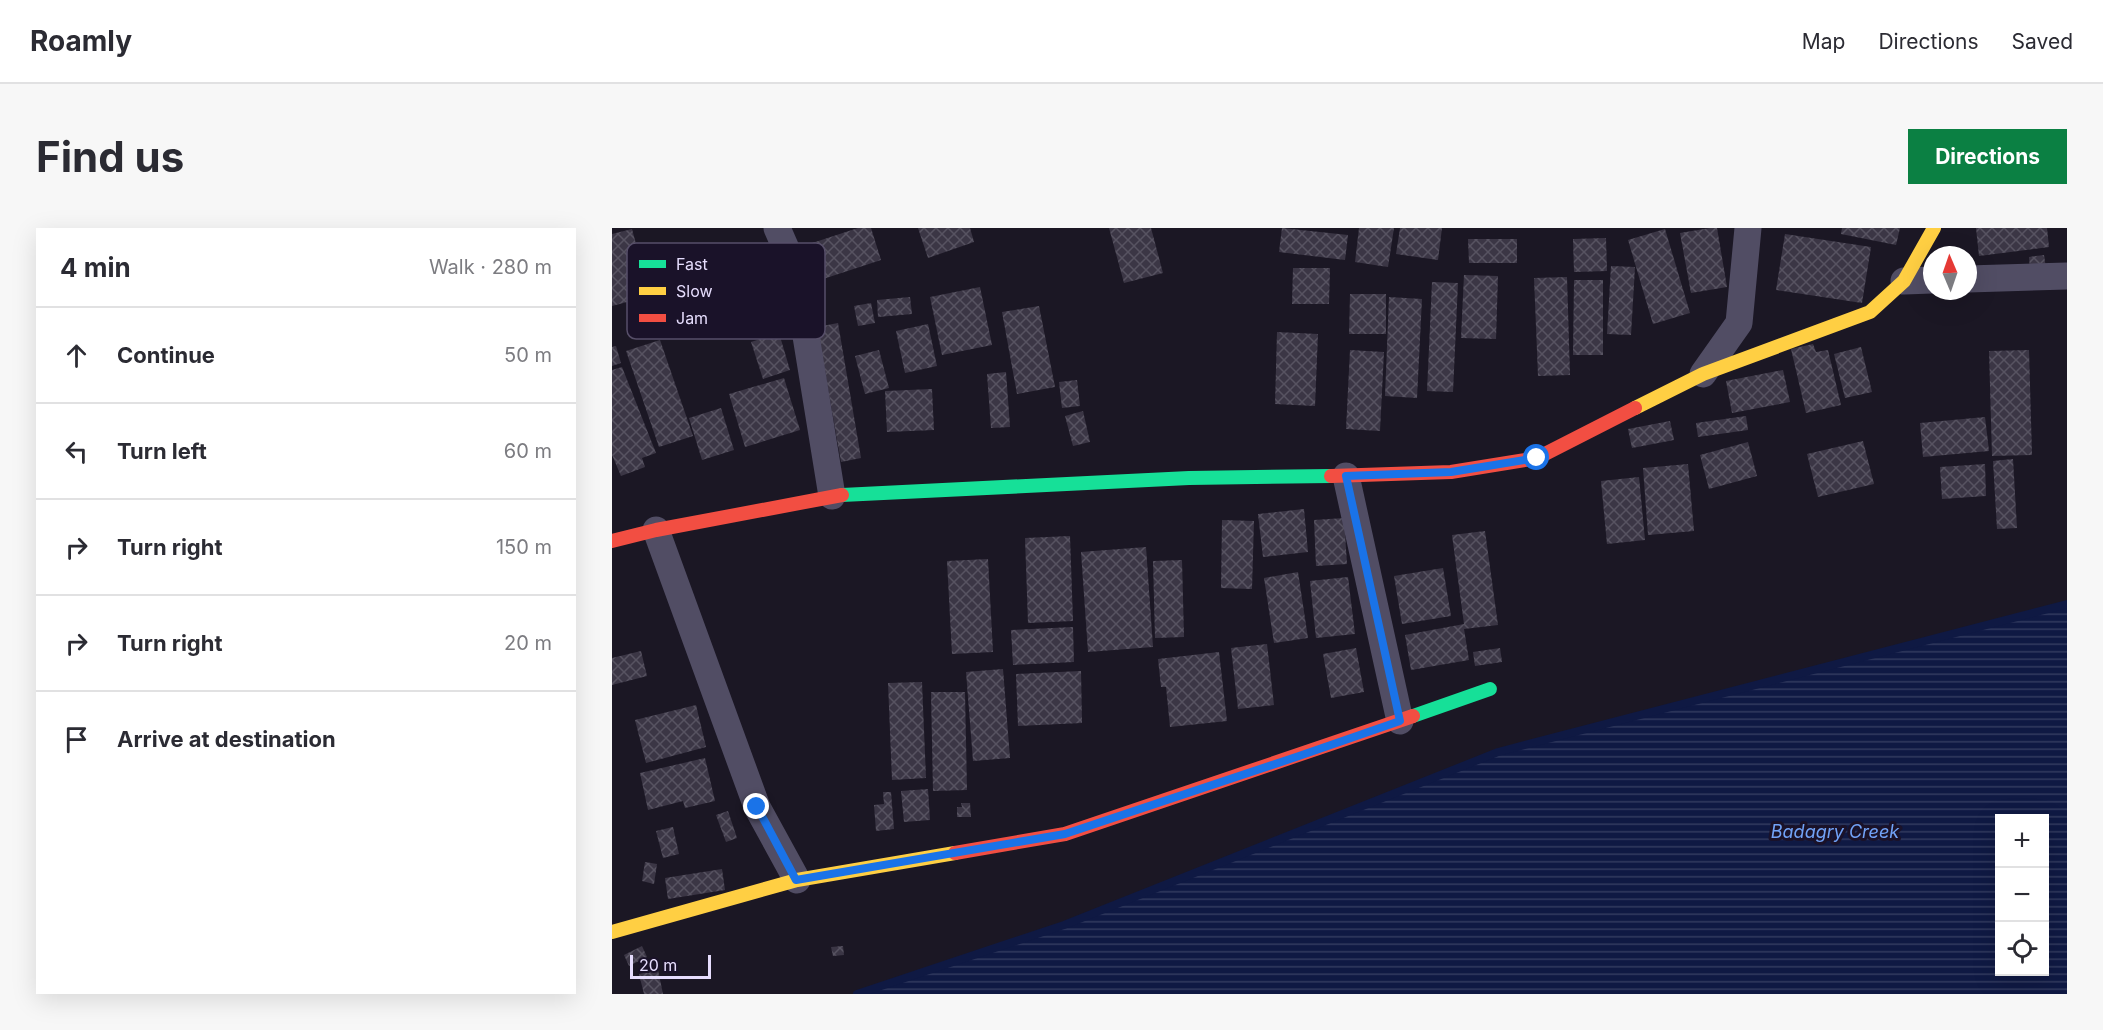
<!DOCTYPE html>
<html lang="en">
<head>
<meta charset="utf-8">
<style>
	body { margin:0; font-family:Inter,sans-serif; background:#f7f7f7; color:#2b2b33 }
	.controls { position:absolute; right:18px; bottom:18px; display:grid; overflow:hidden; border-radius:0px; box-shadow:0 6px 24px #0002 }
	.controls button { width:54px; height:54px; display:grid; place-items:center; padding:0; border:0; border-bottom:2px solid #e1e1e2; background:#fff; color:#2b2b33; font:30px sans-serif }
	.compass { position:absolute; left:1311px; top:18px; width:54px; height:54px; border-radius:50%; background:#fff; box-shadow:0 6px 24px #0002; rotate:358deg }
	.scale { position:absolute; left:18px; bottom:15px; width:81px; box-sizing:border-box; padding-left:6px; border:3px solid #e6ddfd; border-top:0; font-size:16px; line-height:21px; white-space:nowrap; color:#e6ddfd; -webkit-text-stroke:4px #1a1229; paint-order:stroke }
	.stop { position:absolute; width:18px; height:18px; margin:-14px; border:4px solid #1a73e8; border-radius:50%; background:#fff }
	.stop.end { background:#1a73e8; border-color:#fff; box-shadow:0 2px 6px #0008 }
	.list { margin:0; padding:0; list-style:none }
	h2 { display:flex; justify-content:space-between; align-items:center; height:78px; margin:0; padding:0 24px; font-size:26px }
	h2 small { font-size:20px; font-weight:400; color:#7c7c81 }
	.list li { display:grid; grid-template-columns:39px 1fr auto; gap:18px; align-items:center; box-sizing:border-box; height:96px; padding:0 24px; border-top:2px solid #e1e1e2 }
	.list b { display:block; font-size:22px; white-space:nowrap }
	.list em { font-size:20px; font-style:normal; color:#7c7c81 }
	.icon { flex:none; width:33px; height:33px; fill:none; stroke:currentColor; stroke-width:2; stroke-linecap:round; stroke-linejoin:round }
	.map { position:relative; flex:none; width:1455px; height:766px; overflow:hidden; border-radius:0px }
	header { display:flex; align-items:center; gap:36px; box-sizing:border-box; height:84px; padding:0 30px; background:#fff; border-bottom:2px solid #e1e1e2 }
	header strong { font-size:28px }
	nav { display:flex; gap:33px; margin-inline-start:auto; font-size:21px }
	.intro { display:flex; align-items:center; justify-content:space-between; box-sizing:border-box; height:144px; padding:0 36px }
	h1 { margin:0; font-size:42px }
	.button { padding:15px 27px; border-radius:0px; background:#0b8043; color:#fff; font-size:21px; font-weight:700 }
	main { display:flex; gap:36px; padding:0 36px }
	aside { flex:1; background:#fff; border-radius:0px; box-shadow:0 6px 24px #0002 }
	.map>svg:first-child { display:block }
	.water { fill:url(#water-rules); fill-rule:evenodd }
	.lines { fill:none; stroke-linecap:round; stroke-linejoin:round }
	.stream { stroke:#0f1943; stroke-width:8 }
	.building { fill:url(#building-cross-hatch) }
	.street { stroke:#514d64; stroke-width:27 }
	.fast { stroke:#16e098; stroke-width:14 }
	.slow { stroke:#ffcf43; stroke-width:14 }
	.jam { stroke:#f24e42; stroke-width:14 }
	.route { stroke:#1a73e8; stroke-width:8 }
	.labels { text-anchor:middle; stroke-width:6; stroke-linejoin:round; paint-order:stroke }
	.water-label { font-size:18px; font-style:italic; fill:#71a2f7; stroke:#1a1229 }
	.key { fill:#1a1229; stroke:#574f69; stroke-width:1.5 }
	.key-label { font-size:16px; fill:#e6ddfd }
</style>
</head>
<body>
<header>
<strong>Roamly</strong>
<nav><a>Map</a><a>Directions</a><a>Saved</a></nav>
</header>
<div class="intro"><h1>Find us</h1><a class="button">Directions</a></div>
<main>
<aside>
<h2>4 min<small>Walk · 280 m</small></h2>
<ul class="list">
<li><svg class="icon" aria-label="ahead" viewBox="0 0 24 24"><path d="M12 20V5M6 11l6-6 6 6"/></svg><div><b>Continue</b></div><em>50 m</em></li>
<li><svg class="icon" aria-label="left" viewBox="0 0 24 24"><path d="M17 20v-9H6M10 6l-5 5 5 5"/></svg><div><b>Turn left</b></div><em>60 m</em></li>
<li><svg class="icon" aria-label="right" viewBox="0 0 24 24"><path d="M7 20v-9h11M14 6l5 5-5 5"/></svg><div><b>Turn right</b></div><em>150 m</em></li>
<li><svg class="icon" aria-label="right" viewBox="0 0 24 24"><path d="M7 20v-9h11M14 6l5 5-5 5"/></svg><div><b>Turn right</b></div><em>20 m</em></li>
<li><svg class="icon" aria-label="arrive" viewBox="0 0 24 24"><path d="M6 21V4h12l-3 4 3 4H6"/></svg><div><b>Arrive at destination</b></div></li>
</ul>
</aside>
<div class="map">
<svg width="1455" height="766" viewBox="0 0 1455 766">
	<defs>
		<pattern id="water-rules" width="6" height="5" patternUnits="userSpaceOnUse" patternTransform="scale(1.5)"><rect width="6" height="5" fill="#0f1943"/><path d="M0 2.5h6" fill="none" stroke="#323a5f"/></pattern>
		<pattern id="building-cross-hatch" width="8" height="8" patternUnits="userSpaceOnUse" patternTransform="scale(1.5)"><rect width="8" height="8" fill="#3b3645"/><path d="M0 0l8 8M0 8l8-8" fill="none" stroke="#575361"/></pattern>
	</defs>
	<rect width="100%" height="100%" fill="#1b1724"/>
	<path class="water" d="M1455 376V766H245L452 697 886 524ZM1388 590H1432V744H1388Z"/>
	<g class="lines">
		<polyline class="stream" points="245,766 452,697 886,524 1455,376"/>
	</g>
	<g class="building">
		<polygon points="246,0 259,0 269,32 199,55 188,19"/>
		<polygon points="306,0 358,0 362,14 316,30"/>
		<polygon points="497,0 539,0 551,45 512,55"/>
		<polygon points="670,0 736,7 733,32 667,24"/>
		<polygon points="747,0 782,0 776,39 743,34"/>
		<polygon points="788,0 830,0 826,32 784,26"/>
		<polygon points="1098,0 1105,0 1115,59 1079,65 1068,5"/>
		<polygon points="1230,0 1288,0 1284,17 1229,6"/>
		<polygon points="1364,0 1435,0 1437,19 1367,28"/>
		<polygon points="20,1 38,68 0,78 0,6"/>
		<polygon points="1053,1 1078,85 1041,96 1016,12"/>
		<polygon points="1173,6 1259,19 1250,75 1164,62"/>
		<polygon points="994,10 995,43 962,44 961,11"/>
		<polygon points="856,11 905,11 905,35 857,35"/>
		<polygon points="1432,27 1434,40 1418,42 1417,29"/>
		<polygon points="999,38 1023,39 1019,107 995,106"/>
		<polygon points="681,40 718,40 717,76 680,76"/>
		<polygon points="852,47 886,48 884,111 849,110"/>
		<polygon points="955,49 958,147 926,148 922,50"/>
		<polygon points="962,52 991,52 991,127 961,127"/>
		<polygon points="820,54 846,55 841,164 815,163"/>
		<polygon points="368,59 380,117 330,127 318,69"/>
		<polygon points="738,66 774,66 774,106 737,106"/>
		<polygon points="298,69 300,86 266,89 265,72"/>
		<polygon points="777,69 810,71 805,170 773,168"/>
		<polygon points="259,75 263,95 246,98 242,78"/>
		<polygon points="427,78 443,159 405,166 390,84"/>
		<polygon points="226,95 249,230 229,234 205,99"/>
		<polygon points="316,96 325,138 293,145 284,103"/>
		<polygon points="665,104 706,106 703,178 663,176"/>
		<polygon points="167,105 178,142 151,151 139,114"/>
		<polygon points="48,112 81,208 47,219 14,123"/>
		<polygon points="1201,116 1204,124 1216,122 1229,177 1194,185 1179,121"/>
		<polygon points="4,118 9,135 0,138 0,119"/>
		<polygon points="1249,119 1260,164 1233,170 1222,126"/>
		<polygon points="267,122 277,160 253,166 243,128"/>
		<polygon points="738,122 772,124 768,203 734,201"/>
		<polygon points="1417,122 1420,227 1380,228 1377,123"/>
		<polygon points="10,139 44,225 30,230 33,239 9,248 0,227 0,142"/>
		<polygon points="1171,142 1178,174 1120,185 1114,153"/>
		<polygon points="394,144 398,199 379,200 375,146"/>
		<polygon points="172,150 188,202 133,219 117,166"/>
		<polygon points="465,152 468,178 450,180 447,154"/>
		<polygon points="320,161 322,202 275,204 273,163"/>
		<polygon points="109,180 122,222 90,232 77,190"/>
		<polygon points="471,183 478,214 461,218 453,188"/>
		<polygon points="1134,188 1136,202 1086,209 1084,195"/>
		<polygon points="1373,189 1377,223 1311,229 1308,195"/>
		<polygon points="1058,193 1062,212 1020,220 1016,201"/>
		<polygon points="1251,213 1262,256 1206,269 1195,226"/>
		<polygon points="1136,214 1145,248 1097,261 1088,227"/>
		<polygon points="1401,231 1405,300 1385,301 1381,233"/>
		<polygon points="1076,236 1082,303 1036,307 1031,240"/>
		<polygon points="1373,236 1374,268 1330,271 1328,239"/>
		<polygon points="1027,249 1033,312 995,316 989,253"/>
		<polygon points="692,281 696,324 651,329 646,286"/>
		<polygon points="732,290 735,336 704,338 702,292"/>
		<polygon points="610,292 642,293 640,361 609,360"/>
		<polygon points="873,303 886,397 852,401 857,432 799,442 793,407 852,396 840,307"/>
		<polygon points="458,308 461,393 416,395 413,310"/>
		<polygon points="534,319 541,419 476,424 469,324"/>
		<polygon points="376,331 381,424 340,426 335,333"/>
		<polygon points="570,332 572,409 543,410 541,333"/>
		<polygon points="831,340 839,388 790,396 782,348"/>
		<polygon points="686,344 696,410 662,415 652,350"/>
		<polygon points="736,349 743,406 704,410 698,353"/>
		<polygon points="461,399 462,434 401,437 399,402"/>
		<polygon points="655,416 662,477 626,481 619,420"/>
		<polygon points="744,420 752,464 719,470 711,426"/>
		<polygon points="888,420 890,434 863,438 861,424"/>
		<polygon points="29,423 35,448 0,457 0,430"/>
		<polygon points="607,424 615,493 558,499 554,459 549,459 546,431"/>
		<polygon points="391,441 398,530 361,533 354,444"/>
		<polygon points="469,443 470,495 406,498 404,446"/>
		<polygon points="310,454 314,550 280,552 276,455"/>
		<polygon points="319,464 353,464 355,562 321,563"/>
		<polygon points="84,477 94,519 34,535 23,492"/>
		<polygon points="93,530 103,573 73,580 71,573 36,582 28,545"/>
		<polygon points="316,561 318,592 292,594 289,563"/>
		<polygon points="271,564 279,564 282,601 264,603 262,577 272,576"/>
		<polygon points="349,575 358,575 359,589 345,589 345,579 350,579"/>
		<polygon points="116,583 125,610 114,614 104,587"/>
		<polygon points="61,599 67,626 51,630 44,603"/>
		<polygon points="33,634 45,636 42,656 30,653"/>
		<polygon points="110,641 113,662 56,671 53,650"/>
		<polygon points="30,718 35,729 17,738 12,727"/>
		<polygon points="231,718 232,727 221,728 219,719"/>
		<polygon points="46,742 51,766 32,766 27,746"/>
	</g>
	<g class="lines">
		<g class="street">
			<polyline points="165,0 175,23 194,108 220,268"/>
			<polyline points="1356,51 1455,48"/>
			<polyline points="1292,53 1320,52"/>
			<polyline points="1091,146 1127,95 1136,0"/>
			<polyline points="734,248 788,493"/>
			<polyline points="44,302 145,579 185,652"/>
		</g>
		<g class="fast">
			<polyline points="230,267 577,250 719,248"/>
			<polyline points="801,488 878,461"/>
		</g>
		<g class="slow">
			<polyline points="1023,180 1091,146 1258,84 1292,53 1322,0"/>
			<polyline points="0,704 185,652 343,625"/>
		</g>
		<g class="jam">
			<polyline points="719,248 839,244 925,230 1023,180"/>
			<polyline points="0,313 44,302 230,267"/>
			<polyline points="343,625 453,606 801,488"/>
		</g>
	</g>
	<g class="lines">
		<polyline class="route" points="145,579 184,652 453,606 687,528 788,493 734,248 839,244 925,230"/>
	</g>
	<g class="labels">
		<g class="water-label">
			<text x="1223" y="610">Badagry Creek</text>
		</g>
	</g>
	<rect x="15" y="15" width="198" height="96" rx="9" class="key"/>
	<rect x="27" y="32" width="27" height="8" fill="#16e098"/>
	<rect x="27" y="59" width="27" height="8" fill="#ffcf43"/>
	<rect x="27" y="86" width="27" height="8" fill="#f24e42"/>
	<g class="key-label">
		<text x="64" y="42">Fast</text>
		<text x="64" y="69">Slow</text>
		<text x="64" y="96">Jam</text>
	</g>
</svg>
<div class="controls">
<button>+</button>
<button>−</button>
<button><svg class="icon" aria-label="locate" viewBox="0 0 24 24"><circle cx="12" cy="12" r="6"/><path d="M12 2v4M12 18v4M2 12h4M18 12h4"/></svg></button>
</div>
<svg class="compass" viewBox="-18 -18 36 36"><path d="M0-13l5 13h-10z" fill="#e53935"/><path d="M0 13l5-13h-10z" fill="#7c7c81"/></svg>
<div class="scale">20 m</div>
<div class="stop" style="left:925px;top:230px"></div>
<div class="stop end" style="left:145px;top:579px"></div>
</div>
</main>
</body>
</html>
